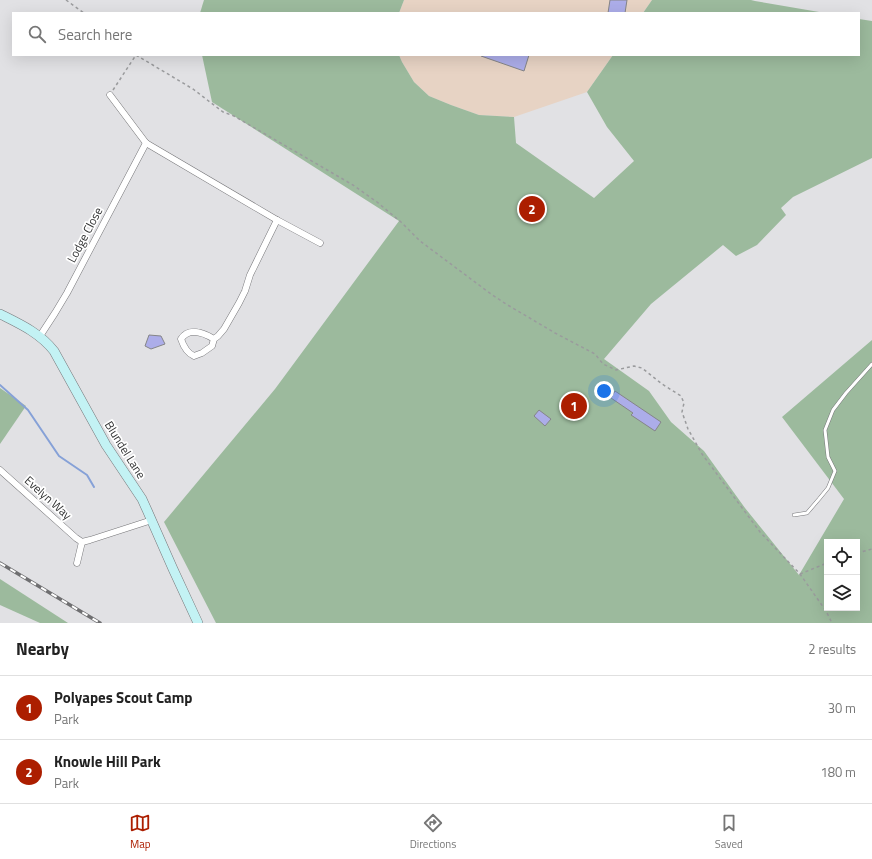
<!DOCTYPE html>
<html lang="en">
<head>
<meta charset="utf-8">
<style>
	body { margin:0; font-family:"Titillium Web",sans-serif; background:#f6f6f6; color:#222 }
	.controls { position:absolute; right:12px; bottom:12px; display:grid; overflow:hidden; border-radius:0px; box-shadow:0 4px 16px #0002 }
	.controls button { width:36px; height:36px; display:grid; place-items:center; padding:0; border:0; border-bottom:1px solid #e0e0e0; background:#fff; color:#222; font:20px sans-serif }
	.you { position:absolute; left:604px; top:391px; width:14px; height:14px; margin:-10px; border:3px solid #fff; border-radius:50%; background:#1a73e8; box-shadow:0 0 0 6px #1a73e833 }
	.badge { display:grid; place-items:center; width:26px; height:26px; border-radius:50%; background:#ac1e00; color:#fff; font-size:13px; font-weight:700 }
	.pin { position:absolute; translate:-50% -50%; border:2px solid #fff; box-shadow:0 1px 4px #0006 }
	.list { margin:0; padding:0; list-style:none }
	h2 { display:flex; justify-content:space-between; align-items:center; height:52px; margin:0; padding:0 16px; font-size:17px }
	h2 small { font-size:13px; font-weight:400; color:#767676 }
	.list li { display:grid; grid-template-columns:26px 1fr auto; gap:12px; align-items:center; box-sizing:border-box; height:64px; padding:0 16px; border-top:1px solid #e0e0e0 }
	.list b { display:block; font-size:15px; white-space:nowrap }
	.list p { margin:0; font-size:13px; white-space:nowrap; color:#767676 }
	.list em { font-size:13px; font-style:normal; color:#767676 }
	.icon { flex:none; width:22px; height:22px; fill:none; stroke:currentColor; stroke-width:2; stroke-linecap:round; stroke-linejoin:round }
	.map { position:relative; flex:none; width:872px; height:623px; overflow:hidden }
	.search { position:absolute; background:#fff; box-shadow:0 4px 16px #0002; left:12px; right:12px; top:12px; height:44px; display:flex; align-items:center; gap:10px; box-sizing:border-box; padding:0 14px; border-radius:0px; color:#767676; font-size:15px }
	.sheet { height:180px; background:#fff }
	nav { display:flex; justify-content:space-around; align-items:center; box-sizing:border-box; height:56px; border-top:1px solid #e0e0e0; background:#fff; font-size:11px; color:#767676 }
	nav a { display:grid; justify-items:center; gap:2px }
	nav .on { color:#ac1e00 }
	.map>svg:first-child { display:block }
	.commercial { fill:#e7d3c4 }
	.green { fill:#9cba9d; fill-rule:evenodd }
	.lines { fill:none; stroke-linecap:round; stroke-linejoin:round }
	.stream { stroke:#86a1d7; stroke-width:2 }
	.building { fill:#acade9; stroke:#858588 }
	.lane-casing { stroke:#767679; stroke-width:4 }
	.street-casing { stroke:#767679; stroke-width:7 }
	.secondary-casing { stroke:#767679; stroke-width:10 }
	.path { stroke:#9a9b9d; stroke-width:1.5; stroke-dasharray:3 3; stroke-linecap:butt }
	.lane { stroke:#fff; stroke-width:3 }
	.street { stroke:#fff; stroke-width:6 }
	.secondary { stroke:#c3f2f4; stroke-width:9 }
	.rail-casing { stroke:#6f6f71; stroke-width:3.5 }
	.rail { stroke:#fff; stroke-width:2; stroke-dasharray:6; stroke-linecap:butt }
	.labels { text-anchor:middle; stroke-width:3.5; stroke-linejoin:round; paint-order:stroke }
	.street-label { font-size:12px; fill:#323334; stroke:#fff }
</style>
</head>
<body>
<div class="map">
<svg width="872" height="623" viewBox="0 0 872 623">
	<rect width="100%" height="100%" fill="#e1e1e4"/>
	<g class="commercial">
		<polygon points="404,0 652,0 643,13 399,13"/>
		<polygon points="399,55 613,55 587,92 514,117 479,115 451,105 429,96 414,82 402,62"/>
	</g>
	<g class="green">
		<polygon points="204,0 404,0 399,13 200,13"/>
		<polygon points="652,0 751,0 755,1 825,13 643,13"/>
		<path d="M859 19 872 21V158L793 197 781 208 786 215 757 245 736 256 723 245 651 304 604 359 649 391 671 422 704 451 745 508 799 575 844 499 782 417 872 340V623H216L164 522 275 389 399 221 212 102 202 55H399L402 62 414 82 429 96 451 105 479 115 514 117 516 143 594 198 634 161 607 127 587 92 613 55H859ZM827 542H857V608H827Z"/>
		<polygon points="0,388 26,406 0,444"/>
		<polygon points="0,579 68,623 40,623 0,605"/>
	</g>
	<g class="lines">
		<polyline class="stream" points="0,385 28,410 59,456 87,475 94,487"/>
	</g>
	<g class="building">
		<polygon points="610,0 627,0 625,13 608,13"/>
		<polygon points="481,55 529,55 524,71 481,56"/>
		<polygon points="149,335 161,336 165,344 151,349 145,346"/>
		<polygon points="615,391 661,422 655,431 631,415 633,413 611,398"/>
		<polygon points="539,410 551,419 545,426 534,416"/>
	</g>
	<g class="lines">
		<defs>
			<polyline id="lane" points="794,515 807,513 819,499 828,488 835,471 828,457 825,430 833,410 846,393 872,364"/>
			<g id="street">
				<polyline points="110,95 146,143 277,220 320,243"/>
				<polyline points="40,336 55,313 67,293 146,143"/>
				<path d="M214 339 212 346 202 353 194 356C187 353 183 345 181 339 189 327 204 333 214 339L218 336 224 329 239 303 245 291 250 275 277 220"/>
				<polyline points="0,470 76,538 82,542 90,540 152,520"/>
				<polyline points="77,563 82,542"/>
			</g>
			<path id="secondary" d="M0 314C20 324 40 333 54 351L106 445 142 499 147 510 173 569 198 623"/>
		</defs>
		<use href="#lane" class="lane-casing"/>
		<use href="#street" class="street-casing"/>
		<use href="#secondary" class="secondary-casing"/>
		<g class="path">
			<polyline points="66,0 84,13"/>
			<polyline points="136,55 193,89 223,112 234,116 353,185 377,202 401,222 420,241 491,294 506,304 555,333 595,354 603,364 616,370 634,366 642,368 662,384 681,396 684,403 682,412 688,429 702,454 760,532 800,574 826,611 832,623"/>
			<polyline points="113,90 136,55"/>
			<polyline points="857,553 872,549"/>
			<polyline points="800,574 827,563"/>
		</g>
		<use href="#lane" class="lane"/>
		<use href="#street" class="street"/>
		<use href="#secondary" class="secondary"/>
		<defs>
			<polyline id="rail" points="0,563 100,623"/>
		</defs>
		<use href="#rail" class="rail-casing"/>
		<use href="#rail" class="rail"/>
	</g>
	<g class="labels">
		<g class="street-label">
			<text transform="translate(85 235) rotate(-62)" y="4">Lodge Close</text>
			<text transform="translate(125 450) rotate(58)" y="4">Blundel Lane</text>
			<text transform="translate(48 498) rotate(42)" y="4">Evelyn Way</text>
		</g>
	</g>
</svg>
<div class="controls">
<button><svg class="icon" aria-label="locate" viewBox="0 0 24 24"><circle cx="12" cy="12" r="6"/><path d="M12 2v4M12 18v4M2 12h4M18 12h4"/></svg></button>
<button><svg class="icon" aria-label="layers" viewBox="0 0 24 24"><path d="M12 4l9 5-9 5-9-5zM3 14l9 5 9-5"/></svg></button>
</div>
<div class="you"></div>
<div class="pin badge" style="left:574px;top:406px">1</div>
<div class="pin badge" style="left:532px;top:209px">2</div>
<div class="search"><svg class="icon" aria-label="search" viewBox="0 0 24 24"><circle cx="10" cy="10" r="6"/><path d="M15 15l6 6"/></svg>Search here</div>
</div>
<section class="sheet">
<h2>Nearby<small>2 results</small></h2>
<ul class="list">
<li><span class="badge">1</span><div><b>Polyapes Scout Camp</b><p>Park</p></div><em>30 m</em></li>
<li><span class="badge">2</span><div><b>Knowle Hill Park</b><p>Park</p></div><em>180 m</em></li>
</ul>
</section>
<nav>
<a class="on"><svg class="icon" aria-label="map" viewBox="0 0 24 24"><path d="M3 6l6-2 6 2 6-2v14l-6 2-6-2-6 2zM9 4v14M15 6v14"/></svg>Map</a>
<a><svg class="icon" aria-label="directions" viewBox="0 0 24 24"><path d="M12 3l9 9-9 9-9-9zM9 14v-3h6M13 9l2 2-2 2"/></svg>Directions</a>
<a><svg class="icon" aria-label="saved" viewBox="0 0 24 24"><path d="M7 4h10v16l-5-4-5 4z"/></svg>Saved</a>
</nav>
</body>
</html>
